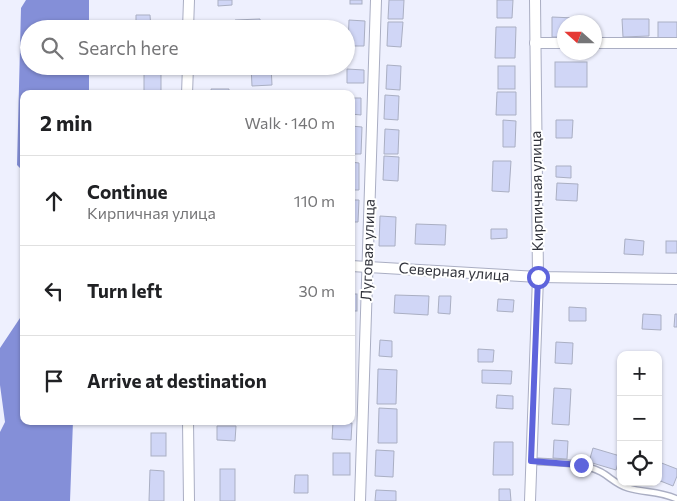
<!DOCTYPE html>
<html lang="en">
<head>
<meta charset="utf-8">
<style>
	body { margin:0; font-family:Commissioner,sans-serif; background:#f6f6f6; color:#202124 }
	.controls { position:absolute; right:15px; bottom:15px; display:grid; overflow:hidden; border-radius:10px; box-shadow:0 1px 4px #0004 }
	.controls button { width:45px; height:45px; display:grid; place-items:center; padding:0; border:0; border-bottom:1px solid #e0e0e0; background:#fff; color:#202124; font:25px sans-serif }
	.compass { position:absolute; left:557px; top:15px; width:45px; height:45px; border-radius:50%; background:#fff; box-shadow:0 1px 4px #0004; rotate:291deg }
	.stop { position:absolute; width:15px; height:15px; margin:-11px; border:4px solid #5e64dc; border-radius:50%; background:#fff }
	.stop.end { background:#5e64dc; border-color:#fff; box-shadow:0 1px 5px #0008 }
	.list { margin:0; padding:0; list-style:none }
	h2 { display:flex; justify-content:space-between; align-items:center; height:65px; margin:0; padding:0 20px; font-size:21px }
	h2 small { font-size:16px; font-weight:400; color:#757577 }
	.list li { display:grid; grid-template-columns:32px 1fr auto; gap:15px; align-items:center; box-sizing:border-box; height:90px; padding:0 20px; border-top:1px solid #e0e0e0 }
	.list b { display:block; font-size:19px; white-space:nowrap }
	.list p { margin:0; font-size:16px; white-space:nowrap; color:#757577 }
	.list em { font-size:16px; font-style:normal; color:#757577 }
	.icon { flex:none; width:28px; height:28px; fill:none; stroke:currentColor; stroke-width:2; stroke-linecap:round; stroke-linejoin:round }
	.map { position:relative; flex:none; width:677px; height:501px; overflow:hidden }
	.search { position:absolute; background:#fff; box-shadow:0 1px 4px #0004; left:20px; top:20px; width:335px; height:55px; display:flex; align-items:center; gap:12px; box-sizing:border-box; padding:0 18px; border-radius:28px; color:#757577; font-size:19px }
	.panel { position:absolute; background:#fff; box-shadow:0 1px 4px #0004; left:20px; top:90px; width:335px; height:335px; border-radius:10px }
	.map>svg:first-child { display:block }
	.water { fill:#848fd8 }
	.building { fill:#d0d6f6; stroke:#aaafc3 }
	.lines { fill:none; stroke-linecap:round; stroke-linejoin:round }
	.lane-casing { stroke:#aaaec3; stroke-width:8 }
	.street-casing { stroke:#aaaec3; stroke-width:12 }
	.lane { stroke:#fff; stroke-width:5 }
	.street { stroke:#fff; stroke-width:10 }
	.route { stroke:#5e64dc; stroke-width:6 }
	.labels { text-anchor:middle; stroke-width:4; stroke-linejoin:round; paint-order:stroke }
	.street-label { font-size:15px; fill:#32343c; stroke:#fff }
</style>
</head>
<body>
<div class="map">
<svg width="677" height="501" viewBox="0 0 677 501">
	<rect width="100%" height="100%" fill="#eef0fe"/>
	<g class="water">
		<polygon points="26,0 89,0 89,29 29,29 29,66 89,66 89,94 24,94 24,172 17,165 21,8"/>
		<polygon points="24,312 24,421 73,421 70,501 0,501 0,432 5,422 0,385 0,348"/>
	</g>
	<g class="building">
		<polygon points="218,0 232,0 232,5 218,6"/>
		<rect x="350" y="0" width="12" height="4"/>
		<polygon points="389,0 404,0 403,19 388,19"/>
		<polygon points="497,0 513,0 512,18 497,18"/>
		<polygon points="136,15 150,15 151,29 136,29"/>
		<polygon points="552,17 574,18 574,22 564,22 564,37 552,37"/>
		<polygon points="260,19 261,29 235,29 235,20"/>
		<polygon points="622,19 649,19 649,36 623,37"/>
		<polygon points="349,20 365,21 364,46 348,46"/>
		<polygon points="388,22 403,22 401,47 387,46"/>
		<rect x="658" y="22" width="19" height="16"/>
		<polygon points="496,27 516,27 515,58 495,58"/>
		<rect x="555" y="62" width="32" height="25"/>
		<polygon points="387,65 401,66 400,90 386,89"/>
		<rect x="144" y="66" width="17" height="28"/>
		<polygon points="251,66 271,66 272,85 252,86"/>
		<rect x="498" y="66" width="17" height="23"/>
		<polygon points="347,69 364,70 364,83 347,83"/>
		<polygon points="211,89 229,89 229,94 212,94"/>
		<polygon points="497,92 516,92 516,115 496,115"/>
		<polygon points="385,95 399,96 398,120 384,119"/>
		<polygon points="351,98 361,98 361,115 351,114"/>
		<polygon points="503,120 516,121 515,147 503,147"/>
		<polygon points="556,120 573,120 572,138 556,138"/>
		<polygon points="351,126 362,127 361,154 351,154"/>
		<polygon points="385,129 399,130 398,154 384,154"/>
		<polygon points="384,156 399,157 398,181 383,180"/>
		<polygon points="493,161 511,161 509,192 492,191"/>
		<polygon points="351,162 359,163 359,190 351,190"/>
		<polygon points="556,166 571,166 571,178 556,177"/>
		<polygon points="557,183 578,184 577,201 556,200"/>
		<polygon points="351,200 359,200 358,222 351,222"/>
		<polygon points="380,216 396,217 395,246 379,246"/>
		<polygon points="416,224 446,225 445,245 415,244"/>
		<polygon points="491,229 507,229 507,238 491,239"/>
		<polygon points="625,239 644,241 643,255 624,254"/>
		<rect x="666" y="241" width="11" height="12"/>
		<rect x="351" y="294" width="6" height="17"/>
		<polygon points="395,295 429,296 428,315 394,313"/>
		<polygon points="439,296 451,296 450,314 438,313"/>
		<polygon points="498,299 514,300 513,312 497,311"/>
		<polygon points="569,307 586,308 586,321 569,321"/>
		<polygon points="643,314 661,315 661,330 642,329"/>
		<polygon points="675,314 677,314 677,327 674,327"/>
		<polygon points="380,340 392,341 392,357 379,356"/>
		<polygon points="556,342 573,343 572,364 555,363"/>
		<polygon points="478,349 494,350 493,362 478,362"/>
		<polygon points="378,369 397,370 396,404 377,404"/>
		<polygon points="482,370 512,371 511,384 482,383"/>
		<polygon points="351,387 354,387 353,404 351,404"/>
		<polygon points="554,388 571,389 569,425 552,424"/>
		<polygon points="497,395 513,396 513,409 496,408"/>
		<polygon points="379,408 397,409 397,443 378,443"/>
		<polygon points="141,421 163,421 163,423 141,422"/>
		<polygon points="333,422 352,423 351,440 332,439"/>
		<polygon points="217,426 236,426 235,441 217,440"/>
		<rect x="151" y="433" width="15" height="23"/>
		<polygon points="554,440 568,441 567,459 553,458"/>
		<polygon points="494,442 513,442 513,475 493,475"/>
		<polygon points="593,448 620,456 616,470 589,462"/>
		<polygon points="376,450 394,451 393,477 375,476"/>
		<rect x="333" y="453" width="17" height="22"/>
		<polygon points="659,462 677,469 677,476 673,486 658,480"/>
		<rect x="220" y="469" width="15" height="32"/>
		<polygon points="150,470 164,471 164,501 149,501"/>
		<polygon points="295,475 308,475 308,493 294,493"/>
		<polygon points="499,489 510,489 511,501 499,501"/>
		<polygon points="376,490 396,491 396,501 375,501"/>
	</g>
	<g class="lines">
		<defs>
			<path id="lane" d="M531 461C553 463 581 461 601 472 610 477 617 485 628 488 645 493 659 491 677 499"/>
			<g id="street">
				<polyline points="188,29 189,0"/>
				<polyline points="535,43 564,43"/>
				<polyline points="594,43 677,43"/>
				<polyline points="187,94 188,66"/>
				<polyline points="351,266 538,277 677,279"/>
				<polyline points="188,421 189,501"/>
				<polyline points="360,501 376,0"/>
				<polyline points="530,501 538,277 535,0"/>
			</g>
		</defs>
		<use href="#lane" class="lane-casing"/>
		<use href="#street" class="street-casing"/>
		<use href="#lane" class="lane"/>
		<use href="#street" class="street"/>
	</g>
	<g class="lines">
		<polyline class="route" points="538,277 531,461 581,465"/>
	</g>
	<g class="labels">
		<g class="street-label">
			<text transform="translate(537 191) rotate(-91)" y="5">Кирпичная улица</text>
			<text transform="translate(368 250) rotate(-88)" y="5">Луговая улица</text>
			<text transform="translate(454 272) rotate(4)" y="5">Северная улица</text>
		</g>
	</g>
</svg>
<div class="controls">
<button>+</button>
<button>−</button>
<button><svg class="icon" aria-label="locate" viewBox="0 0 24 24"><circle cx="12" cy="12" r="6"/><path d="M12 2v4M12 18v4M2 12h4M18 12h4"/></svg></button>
</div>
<svg class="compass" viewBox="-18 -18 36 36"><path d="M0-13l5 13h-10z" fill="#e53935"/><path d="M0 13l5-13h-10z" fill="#757577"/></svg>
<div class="stop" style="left:538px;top:277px"></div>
<div class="stop end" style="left:581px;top:465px"></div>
<div class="search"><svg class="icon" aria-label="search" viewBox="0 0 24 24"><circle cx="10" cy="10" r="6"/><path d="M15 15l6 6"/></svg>Search here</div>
<section class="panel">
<h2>2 min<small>Walk · 140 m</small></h2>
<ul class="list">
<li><svg class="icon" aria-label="ahead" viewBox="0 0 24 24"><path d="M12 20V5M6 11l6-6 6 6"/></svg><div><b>Continue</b><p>Кирпичная улица</p></div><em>110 m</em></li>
<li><svg class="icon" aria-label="left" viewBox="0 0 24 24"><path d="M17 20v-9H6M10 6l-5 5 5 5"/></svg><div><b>Turn left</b></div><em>30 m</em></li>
<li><svg class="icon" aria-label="arrive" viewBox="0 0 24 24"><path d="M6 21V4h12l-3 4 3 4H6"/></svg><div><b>Arrive at destination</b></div></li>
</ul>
</section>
</div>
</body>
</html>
